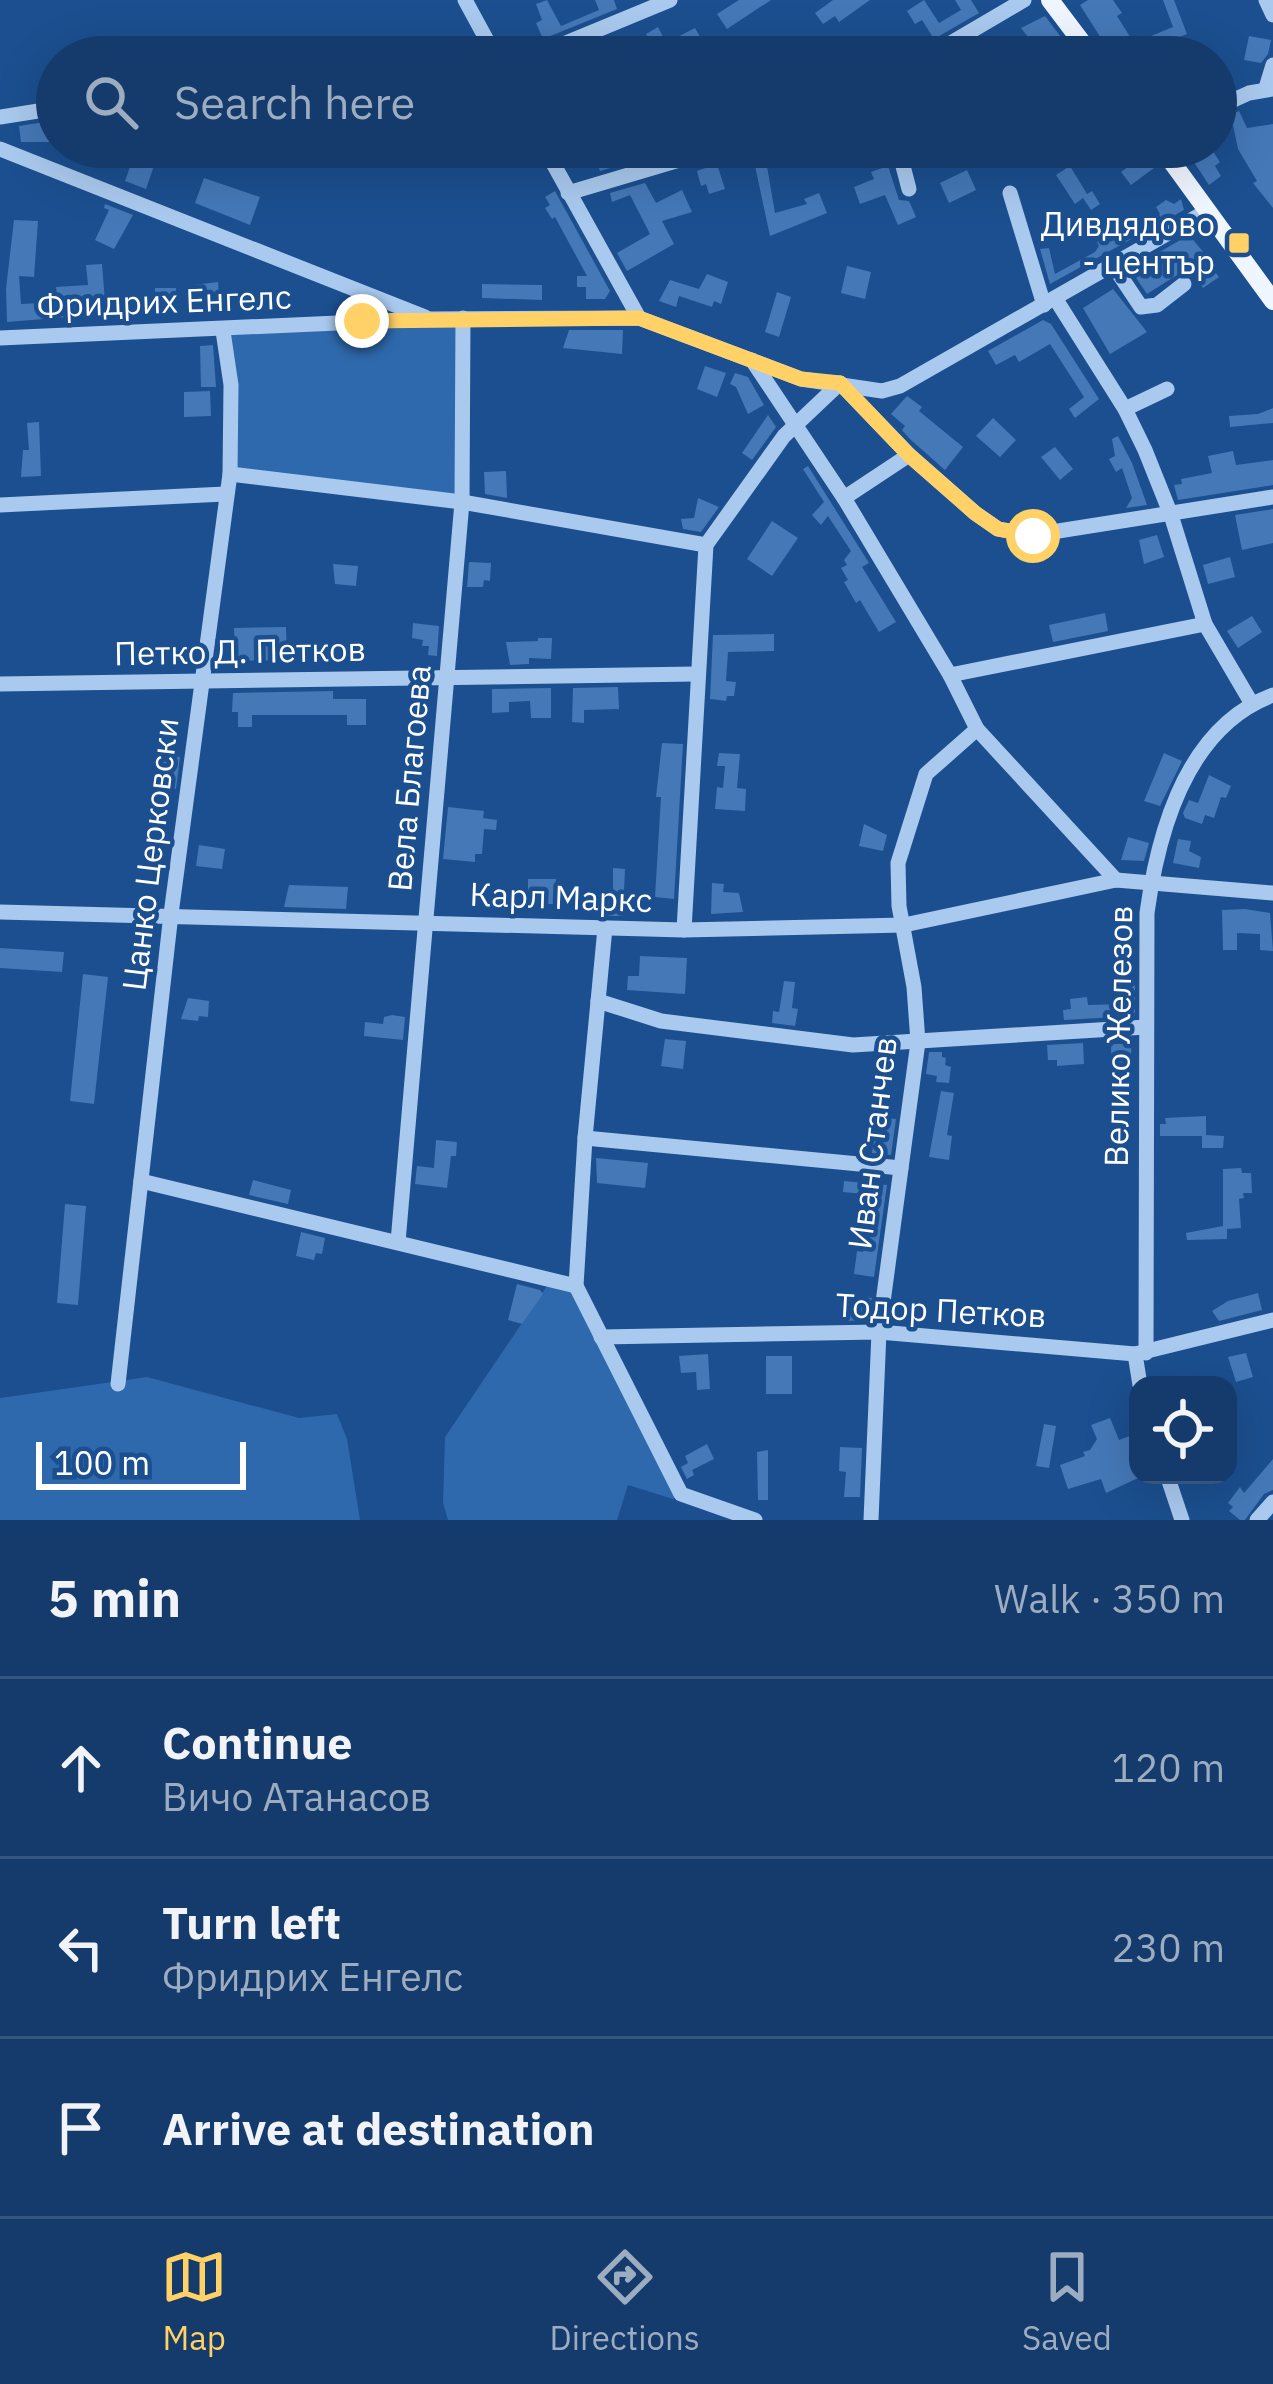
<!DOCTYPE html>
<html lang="en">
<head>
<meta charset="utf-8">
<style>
	body { margin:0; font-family:"IBM Plex Sans",sans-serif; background:#214673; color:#f1f3f6 }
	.controls { position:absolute; right:36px; bottom:36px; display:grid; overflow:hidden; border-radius:24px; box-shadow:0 12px 48px #0002 }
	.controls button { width:108px; height:108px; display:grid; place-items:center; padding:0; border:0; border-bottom:3px solid #33557e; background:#143b6b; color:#f1f3f6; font:60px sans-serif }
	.scale { position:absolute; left:36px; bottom:30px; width:210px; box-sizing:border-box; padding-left:12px; border:6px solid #fff; border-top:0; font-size:33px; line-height:42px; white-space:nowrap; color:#fff; -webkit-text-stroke:9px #1b4f8f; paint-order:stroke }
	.stop { position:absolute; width:36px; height:36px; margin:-27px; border:9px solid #ffd166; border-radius:50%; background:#fff }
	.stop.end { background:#ffd166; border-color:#fff; box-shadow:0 3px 12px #0008 }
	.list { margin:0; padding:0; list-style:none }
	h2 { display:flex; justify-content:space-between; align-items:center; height:156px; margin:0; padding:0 48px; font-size:51px }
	h2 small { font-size:39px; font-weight:400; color:#9dadc1 }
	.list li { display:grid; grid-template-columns:78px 1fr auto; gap:36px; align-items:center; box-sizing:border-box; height:180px; padding:0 48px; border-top:3px solid #33557e }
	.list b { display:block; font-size:45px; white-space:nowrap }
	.list p { margin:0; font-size:39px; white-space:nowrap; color:#9dadc1 }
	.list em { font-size:39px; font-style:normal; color:#9dadc1 }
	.icon { flex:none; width:66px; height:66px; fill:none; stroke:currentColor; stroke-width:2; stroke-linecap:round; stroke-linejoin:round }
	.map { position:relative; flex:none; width:1273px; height:1520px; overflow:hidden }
	.search { position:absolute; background:#143b6b; box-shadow:0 12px 48px #0002; left:36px; right:36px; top:36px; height:132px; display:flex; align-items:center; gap:30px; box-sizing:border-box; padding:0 42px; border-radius:66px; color:#9dadc1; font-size:45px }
	.sheet { height:696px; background:#143b6b }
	nav { display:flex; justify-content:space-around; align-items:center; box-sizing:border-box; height:168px; border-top:3px solid #33557e; background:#143b6b; font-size:33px; color:#9dadc1 }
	nav a { display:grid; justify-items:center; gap:6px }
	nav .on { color:#ffd166 }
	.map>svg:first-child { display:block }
	.green { fill:#2e69ad }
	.building { fill:#4478b7 }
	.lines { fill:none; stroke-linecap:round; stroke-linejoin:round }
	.minor { stroke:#a9c9ee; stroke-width:15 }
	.major { stroke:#f0f6ff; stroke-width:18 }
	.route { stroke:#ffd166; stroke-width:15 }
	.poi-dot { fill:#ffd166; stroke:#1b4f8f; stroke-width:4.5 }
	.labels { text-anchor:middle; stroke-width:9; stroke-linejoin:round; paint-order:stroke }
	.poi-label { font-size:33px; fill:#fff; stroke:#1b4f8f; text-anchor:end }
	.street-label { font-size:33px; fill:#fff; stroke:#1b4f8f }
</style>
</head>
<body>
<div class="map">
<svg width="1273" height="1520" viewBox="0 0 1273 1520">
	<rect width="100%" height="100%" fill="#1b4f8f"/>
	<g class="green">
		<polygon points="463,318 462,502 230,474 223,331"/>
		<polygon points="551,1280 576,1286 681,1494 673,1499 628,1485 617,1520 448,1520 443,1503 445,1437"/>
		<polygon points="147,1377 299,1418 337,1414 347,1439 360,1520 0,1520 0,1398"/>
	</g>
	<g class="building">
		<polygon points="547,0 561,26 599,10 595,0 614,0 617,9 543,39 536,23 542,20 536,4"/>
		<polygon points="739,0 771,0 727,29 717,14"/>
		<polygon points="833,0 870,0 839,22 835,16 823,24 815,13"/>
		<polygon points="924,0 939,23 961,10 955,0 971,0 979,13 934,39 922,20 915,24 907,11"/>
		<polygon points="1088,0 1113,0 1122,13 1117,16 1134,43 1173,27 1163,0 1174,0 1187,34 1148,49 1153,57 1113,57 1080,5"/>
		<polygon points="1045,16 1076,57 1059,57 1044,38 1034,45 1021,28"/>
		<polygon points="658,27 666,43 695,28 712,57 690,57 684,48 667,57 657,54 646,34"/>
		<polygon points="1249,36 1271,40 1268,54 1261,63 1244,60"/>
		<polygon points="235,42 237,57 178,57 178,51"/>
		<polygon points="1239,111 1247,128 1273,124 1273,208 1253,183 1257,181 1238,149 1233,125 1216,133 1216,120"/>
		<polygon points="57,120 57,142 21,142 19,126"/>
		<polygon points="144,147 159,151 146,189 125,181 131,164 137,166"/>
		<polygon points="592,147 625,147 628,157 664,147 670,150 600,171"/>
		<polygon points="1120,147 1139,147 1154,168 1131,185 1121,172 1132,164"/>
		<polygon points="1184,147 1210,147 1220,162 1215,166 1221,176 1209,185"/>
		<polygon points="764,149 775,213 807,204 804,199 819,193 827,213 770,236 752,152"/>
		<polygon points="717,164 725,189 709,194 706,184 701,186 697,171"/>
		<polygon points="888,166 899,200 909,201 916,217 898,225 885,195 860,204 854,187 874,179 871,172"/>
		<polygon points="1070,166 1087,194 1092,191 1100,204 1091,210 1083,198 1075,204 1056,175"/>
		<polygon points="967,170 976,190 949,203 940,183"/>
		<polygon points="204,178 260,197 250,225 195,203"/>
		<polygon points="645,183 656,203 682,190 692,212 662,221 674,244 627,271 617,253 650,234 630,195 612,202 610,193"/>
		<polygon points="555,191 610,291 605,299 586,299 586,287 577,287 577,276 587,276 555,217 552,219 545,208 550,205 545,197"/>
		<polygon points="1181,199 1184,210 1050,284 1040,249 1049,248 1055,274 1095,252 1099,246 1097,242 1107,236 1110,242 1160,214 1156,207 1166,200 1174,204"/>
		<polygon points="105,204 133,215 114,249 95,240 109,210 104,208"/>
		<polygon points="14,220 38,221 34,277 19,276 21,304 58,302 56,287 88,285 86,265 102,264 106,314 7,322 6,289"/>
		<polygon points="1189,235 1210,260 1207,262 1219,277 1203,288 1188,268 1147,294 1130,269"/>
		<polygon points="847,266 871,272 865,299 841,293"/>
		<polygon points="707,274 728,282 721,304 714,301 712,307 679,296 676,307 659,301 670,280 699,289"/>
		<polygon points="218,282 220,307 196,309 194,285"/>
		<polygon points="482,284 542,285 542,300 482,298"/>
		<polygon points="155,288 176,288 176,312 154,312"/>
		<polygon points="1113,289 1147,332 1110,354 1083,308"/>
		<polygon points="777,292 791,297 779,337 765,332"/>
		<polygon points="1043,320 1051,324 1099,399 1075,418 1069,409 1084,397 1050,344 1019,362 1015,355 996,365 988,351"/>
		<polygon points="569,330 623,330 622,354 563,348"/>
		<polygon points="213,345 216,387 201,387 200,346"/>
		<polygon points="705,366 726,373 717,397 697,389"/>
		<polygon points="735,373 748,377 764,405 748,414 736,387 730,384"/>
		<polygon points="210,391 211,416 184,417 184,392"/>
		<polygon points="907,396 922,407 919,411 963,447 945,470 911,440 902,430 905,426 891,414"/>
		<polygon points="1273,408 1273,423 1230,427 1229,416 1258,414"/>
		<polygon points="768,415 776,427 752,460 742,453"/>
		<polygon points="993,418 1016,440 1000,457 976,436"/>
		<polygon points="39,422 41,476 21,477 23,450 29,450 27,423"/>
		<polygon points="1118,436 1132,463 1147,505 1126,508 1132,498 1122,468 1116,472 1109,459 1115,456 1112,439"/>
		<polygon points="1055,447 1073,469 1060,480 1041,457"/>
		<polygon points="1233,451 1236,465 1273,460 1273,485 1178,500 1174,485 1182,484 1181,479 1212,473 1208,456"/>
		<polygon points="808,466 869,563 862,567 896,622 879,632 860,600 856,603 844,582 848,580 841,568 847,565 844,560 851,551 828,516 821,525 812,515 824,502 803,469"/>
		<polygon points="506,471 507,498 485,494 484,472"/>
		<polygon points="698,498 719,507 701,532 683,529 681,519 694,518"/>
		<polygon points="1273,509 1273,543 1242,550 1235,515"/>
		<polygon points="772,521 798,538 772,576 747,559"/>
		<polygon points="1157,535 1164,557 1144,564 1139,540"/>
		<polygon points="1230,557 1235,577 1208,584 1203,565"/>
		<polygon points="469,562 491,563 490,581 484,580 483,587 467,587"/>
		<polygon points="333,564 358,566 356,586 335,584"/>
		<polygon points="1105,613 1108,631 1053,642 1049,625"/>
		<polygon points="1252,616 1262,632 1238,648 1227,631"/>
		<polygon points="413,623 439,626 437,656 428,655 429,646 422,646 423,640 412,638"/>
		<polygon points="286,627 287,660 235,661 234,628"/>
		<polygon points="774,634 774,651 728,652 726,681 736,682 734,696 727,696 726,701 710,699 713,635"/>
		<polygon points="538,638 552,638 551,659 529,658 529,664 510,665 506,642 538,641"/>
		<polygon points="618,687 619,709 584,710 584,723 572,722 573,688"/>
		<polygon points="551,688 551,718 531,718 530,701 509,702 509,712 492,713 492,689"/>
		<polygon points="333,691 333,699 366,699 366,725 347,725 347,715 252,715 252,727 238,727 238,712 232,712 233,693"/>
		<polygon points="662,743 683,744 674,899 655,897 661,797 656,797"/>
		<polygon points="719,753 740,754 737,788 746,789 745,811 715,809 717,787 723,788 725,766 717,766"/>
		<polygon points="1164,753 1182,761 1160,806 1144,801"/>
		<polygon points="163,755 180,757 176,789 160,787"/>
		<polygon points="1209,775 1231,786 1226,798 1221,797 1214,818 1205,815 1202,824 1185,818 1183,813 1189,800 1198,803"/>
		<polygon points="448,807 484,811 483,818 497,820 496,830 484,829 482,854 475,854 475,862 443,859"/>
		<polygon points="864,824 887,835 883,851 859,846"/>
		<polygon points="1128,837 1149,843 1144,861 1121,860"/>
		<polygon points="1178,839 1191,841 1189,851 1201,857 1199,868 1173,863"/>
		<polygon points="199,845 225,849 222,869 196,866"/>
		<polygon points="613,868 625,869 623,916 603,916 604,898 613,898"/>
		<polygon points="528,879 556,879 555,904 528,904"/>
		<polygon points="712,883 724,884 723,892 739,893 743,912 711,914"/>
		<polygon points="289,885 348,887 346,909 284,907"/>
		<polygon points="1245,909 1270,913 1273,951 1260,950 1260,934 1237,933 1237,950 1223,950 1222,910"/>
		<polygon points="0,948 64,952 62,972 0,968"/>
		<polygon points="640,956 687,958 685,994 627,990 628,976 639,976"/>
		<polygon points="83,974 108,977 94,1104 70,1101"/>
		<polygon points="784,981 795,982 792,1008 798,1009 795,1026 772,1023 773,1011 779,1012"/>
		<polygon points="1125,985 1135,985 1135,1016 1064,1020 1063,1010 1071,1009 1070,999 1087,997 1088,1005 1126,1004"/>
		<polygon points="188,998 209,1001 208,1017 199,1016 198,1021 181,1019"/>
		<polygon points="392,1015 405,1017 403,1040 364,1036 365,1022 383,1024 384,1017"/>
		<polygon points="665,1039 686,1041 683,1069 661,1066"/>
		<polygon points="1083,1043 1084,1064 1057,1066 1057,1060 1048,1060 1047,1045"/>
		<polygon points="1111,1044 1131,1044 1132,1093 1112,1093"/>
		<polygon points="929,1052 942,1052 942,1057 946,1058 945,1065 951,1067 949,1083 936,1082 937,1076 926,1074"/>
		<polygon points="941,1091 954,1093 947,1135 952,1136 949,1160 929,1157"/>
		<polygon points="1206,1116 1206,1135 1224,1136 1223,1148 1202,1148 1202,1136 1160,1136 1160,1124 1166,1124 1165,1118"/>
		<polygon points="884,1118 896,1119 891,1155 872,1153 874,1138 882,1139"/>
		<polygon points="436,1140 457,1142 456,1156 451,1156 447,1188 415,1184 417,1166 434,1168"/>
		<polygon points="596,1158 648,1163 645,1188 597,1183"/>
		<polygon points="1241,1168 1242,1173 1251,1173 1252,1193 1243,1193 1244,1198 1239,1199 1241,1228 1227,1229 1227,1239 1187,1240 1186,1233 1223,1226 1223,1169"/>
		<polygon points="253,1180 291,1190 288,1204 249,1195"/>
		<polygon points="844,1181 887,1185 874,1277 854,1274 857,1251 863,1252 865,1234 870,1235 874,1195 843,1192"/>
		<polygon points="65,1204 86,1206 78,1305 57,1303"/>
		<polygon points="301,1232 325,1238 322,1254 316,1253 314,1260 296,1256"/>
		<polygon points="517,1284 540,1290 543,1294 522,1324 508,1320"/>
		<polygon points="1258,1293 1262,1310 1219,1321 1212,1311 1228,1301"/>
		<polygon points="847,1295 872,1298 868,1320 844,1321"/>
		<polygon points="1246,1353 1253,1377 1236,1382 1228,1357"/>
		<polygon points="708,1354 710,1389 697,1390 696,1372 681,1373 679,1356"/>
		<rect x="766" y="1356" width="26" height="38"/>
		<polygon points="1110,1418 1119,1440 1138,1433 1138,1478 1106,1493 1101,1479 1068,1489 1060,1465 1085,1456 1083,1452 1090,1450 1097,1439 1091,1425"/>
		<polygon points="1044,1424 1056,1426 1049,1468 1036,1466"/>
		<polygon points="707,1444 714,1459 692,1470 691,1467 694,1475 687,1479 681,1467 688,1463 685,1456"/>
		<polygon points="840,1447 862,1448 860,1497 844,1497 846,1472 839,1471"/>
		<polygon points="768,1450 768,1500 758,1500 757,1452"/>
		<polygon points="1273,1459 1273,1490 1264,1494 1245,1520 1240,1520 1229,1511 1233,1507 1228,1503 1240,1487 1244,1493"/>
	</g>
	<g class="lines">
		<g class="minor">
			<polyline points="465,0 496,57"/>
			<polyline points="1266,0 1273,15"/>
			<polyline points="388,57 488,42"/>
			<polyline points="532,57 670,0"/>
			<polyline points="927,57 1024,0"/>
			<polyline points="1266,88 1273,65"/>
			<polyline points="1216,108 1249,93 1273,89"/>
			<polyline points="0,117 57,108"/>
			<polyline points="544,147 639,318"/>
			<polyline points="898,147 909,189"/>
			<polyline points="0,149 425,317"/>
			<polyline points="568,193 723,147"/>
			<polyline points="1010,193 1044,305"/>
			<polyline points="1113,265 1141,307 1157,305 1184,284"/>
			<polyline points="1055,298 1125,409 1145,450 1171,515 1205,624 1252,704"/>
			<polyline points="0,338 427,319 639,318 801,379 882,391 900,386 1207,211"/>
			<polyline points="752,360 844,498 950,675 977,729 1116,880"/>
			<polyline points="840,383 909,455 975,513 998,529 1033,535 1273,497"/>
			<polyline points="1125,409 1167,389"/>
			<polyline points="230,474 462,502 706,545"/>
			<polyline points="844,498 909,455"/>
			<polyline points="0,505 225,494"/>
			<polyline points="950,675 1205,624"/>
			<polyline points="0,684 697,674"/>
			<polyline points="0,912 684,930 904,925 1116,880 1273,893"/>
			<polyline points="605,928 585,1138 576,1286 681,1494 755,1520"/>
			<polyline points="684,930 706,545 784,436 840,383"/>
			<polyline points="598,1001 661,1021 853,1045 1146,1027"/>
			<polyline points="585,1138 901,1168"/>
			<polyline points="141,1181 576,1286"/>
			<polyline points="398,1242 462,502 463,318"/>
			<polyline points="601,1337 879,1332 1135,1354 1273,1320"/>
			<path d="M1146 1353 1147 913C1158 832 1187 727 1273 695"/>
			<polyline points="1135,1354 1140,1385"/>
			<polyline points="118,1384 171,914 230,474 231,385 223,331"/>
			<polyline points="1167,1475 1182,1520"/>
			<polyline points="871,1520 879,1332 918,1042 914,987 899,906 898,863 926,774 977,729"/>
			<polyline points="1257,1520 1273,1502"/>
		</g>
		<g class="major">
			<polyline points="1050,0 1093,57"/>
			<polyline points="1161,147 1273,301"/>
		</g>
	</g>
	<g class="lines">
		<polyline class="route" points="362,321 639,318 801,379 840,383 909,455 975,513 998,529 1033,536"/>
	</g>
	<rect class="poi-dot" x="1227" y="231" width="24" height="24" rx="6"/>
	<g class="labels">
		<g class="poi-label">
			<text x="1215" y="236">Дивдядово<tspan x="1215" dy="38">- център</tspan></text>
		</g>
		<g class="street-label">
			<text transform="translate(164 301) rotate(-2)" y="12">Фридрих Енгелс</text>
			<text transform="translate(240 651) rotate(-1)" y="12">Петко Д. Петков</text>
			<text transform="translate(409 778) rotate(-85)" y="12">Вела Благоева</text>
			<text transform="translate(150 854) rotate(-83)" y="12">Цанко Церковски</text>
			<text transform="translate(561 897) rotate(2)" y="12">Карл Маркс</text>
			<text transform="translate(1118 1036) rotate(-89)" y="12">Велико Железов</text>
			<text transform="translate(872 1143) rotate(-83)" y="12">Иван Станчев</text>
			<text transform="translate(941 1310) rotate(3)" y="12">Тодор Петков</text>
		</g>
	</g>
</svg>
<div class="controls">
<button><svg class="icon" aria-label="locate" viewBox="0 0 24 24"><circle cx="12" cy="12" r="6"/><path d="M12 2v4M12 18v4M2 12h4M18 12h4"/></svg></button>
</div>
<div class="scale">100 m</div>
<div class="stop" style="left:1033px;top:536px"></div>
<div class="stop end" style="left:362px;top:321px"></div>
<div class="search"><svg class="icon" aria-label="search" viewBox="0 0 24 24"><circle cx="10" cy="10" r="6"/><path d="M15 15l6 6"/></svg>Search here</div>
</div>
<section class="sheet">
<h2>5 min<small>Walk · 350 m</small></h2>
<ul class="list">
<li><svg class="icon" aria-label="ahead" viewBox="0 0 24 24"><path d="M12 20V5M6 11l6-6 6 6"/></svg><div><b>Continue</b><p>Вичо Атанасов</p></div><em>120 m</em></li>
<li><svg class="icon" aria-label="left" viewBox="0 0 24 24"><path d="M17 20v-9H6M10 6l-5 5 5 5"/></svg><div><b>Turn left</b><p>Фридрих Енгелс</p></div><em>230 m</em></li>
<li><svg class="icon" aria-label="arrive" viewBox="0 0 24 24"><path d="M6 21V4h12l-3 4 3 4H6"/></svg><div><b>Arrive at destination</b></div></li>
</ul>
</section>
<nav>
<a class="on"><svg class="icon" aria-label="map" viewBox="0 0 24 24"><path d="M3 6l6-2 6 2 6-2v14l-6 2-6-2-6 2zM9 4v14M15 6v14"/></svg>Map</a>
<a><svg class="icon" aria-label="directions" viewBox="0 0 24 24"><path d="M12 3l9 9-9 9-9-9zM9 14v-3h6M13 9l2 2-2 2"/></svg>Directions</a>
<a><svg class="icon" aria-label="saved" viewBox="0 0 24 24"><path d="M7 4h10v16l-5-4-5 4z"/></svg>Saved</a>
</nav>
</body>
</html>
